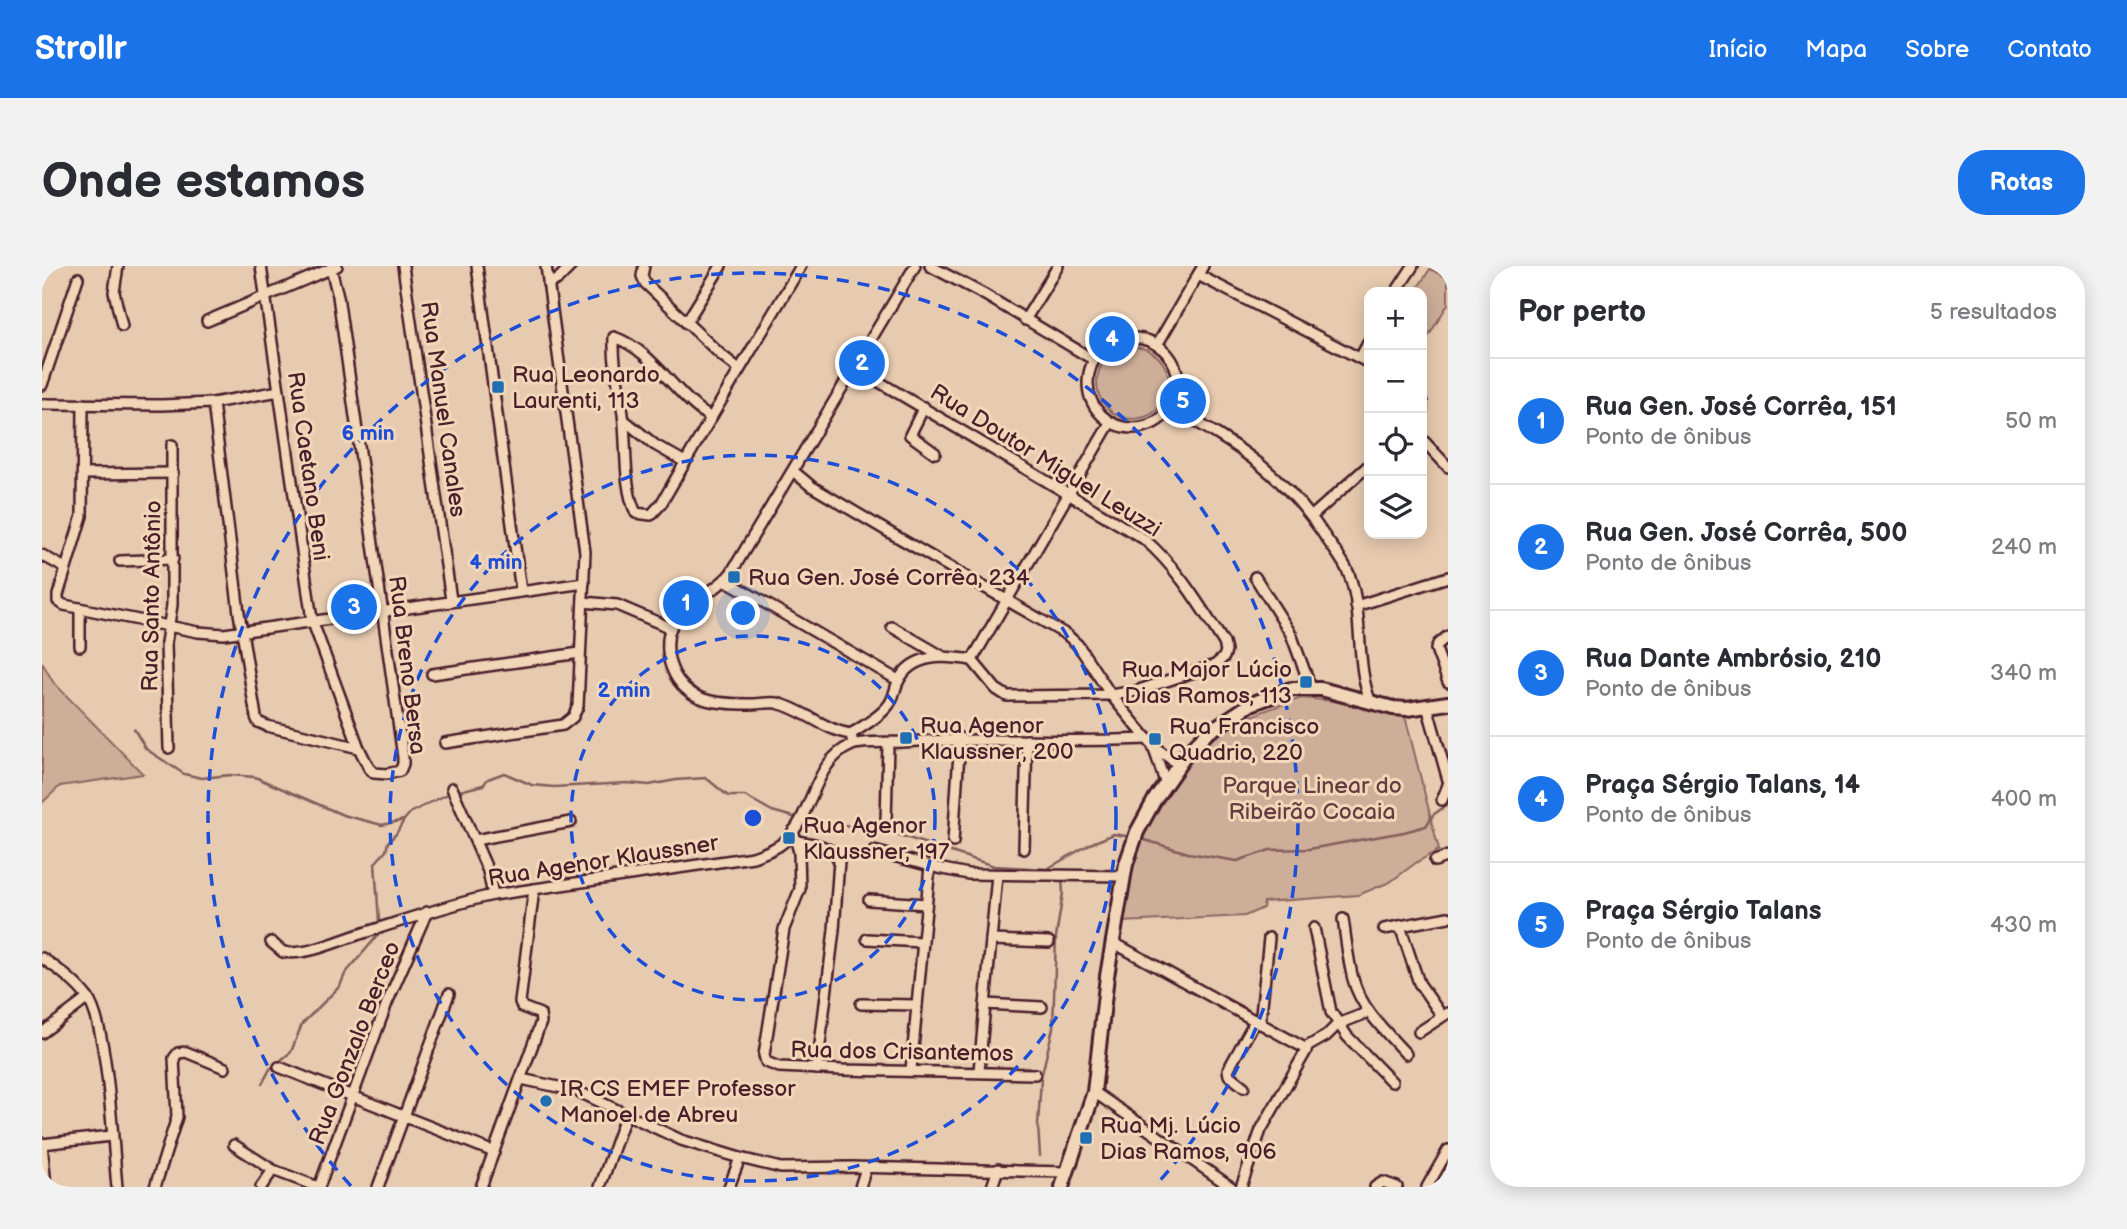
<!DOCTYPE html>
<html lang="pt">
<head>
<meta charset="utf-8">
<style>
	body { margin:0; font-family:"Balsamiq Sans",sans-serif; background:#f2f2f3; color:#2b2b33 }
	.controls { position:absolute; right:21px; top:21px; display:grid; overflow:hidden; border-radius:14px; box-shadow:0 4px 18px #0003 }
	.controls button { width:63px; height:63px; display:grid; place-items:center; padding:0; border:0; border-bottom:2px solid #e1e1e2; background:#fff; color:#2b2b33; font:35px sans-serif }
	.you { position:absolute; left:702px; top:348px; width:24px; height:24px; margin:-18px; border:5px solid #fff; border-radius:50%; background:#1a73e8; box-shadow:0 0 0 10px #1a73e833 }
	.badge { display:grid; place-items:center; width:46px; height:46px; border-radius:50%; background:#1a73e8; color:#fff; font-size:23px; font-weight:700 }
	.pin { position:absolute; translate:-50% -50%; border:4px solid #fff; box-shadow:0 2px 7px #0006 }
	.list { margin:0; padding:0; list-style:none }
	h2 { display:flex; justify-content:space-between; align-items:center; height:91px; margin:0; padding:0 28px; font-size:30px }
	h2 small { font-size:23px; font-weight:400; color:#7c7c81 }
	.list li { display:grid; grid-template-columns:46px 1fr auto; gap:21px; align-items:center; box-sizing:border-box; height:126px; padding:0 28px; border-top:2px solid #e1e1e2 }
	.list b { display:block; font-size:26px; white-space:nowrap }
	.list p { margin:0; font-size:23px; white-space:nowrap; color:#7c7c81 }
	.list em { font-size:23px; font-style:normal; color:#7c7c81 }
	.icon { flex:none; width:38px; height:38px; fill:none; stroke:currentColor; stroke-width:2; stroke-linecap:round; stroke-linejoin:round }
	.map { position:relative; flex:none; width:1406px; height:921px; overflow:hidden; border-radius:28px }
	header { display:flex; align-items:center; gap:42px; box-sizing:border-box; height:98px; padding:0 35px; background:#1a73e8; color:#fff }
	header strong { font-size:33px }
	nav { display:flex; gap:38px; margin-inline-start:auto; font-size:24px }
	.intro { display:flex; align-items:center; justify-content:space-between; box-sizing:border-box; height:168px; padding:0 42px }
	h1 { margin:0; font-size:49px }
	.button { padding:18px 32px; border-radius:28px; background:#1a73e8; color:#fff; font-size:24px; font-weight:700 }
	main { display:flex; gap:42px; padding:0 42px }
	aside { flex:1; background:#fff; border-radius:28px; box-shadow:0 4px 18px #0003 }
	.map>svg:first-child { display:block }
	.green { fill:#cdae99; stroke:#8c6662; stroke-width:2 }
	.lines { fill:none; stroke-linecap:round; stroke-linejoin:round }
	.stream { stroke:#835d5b; stroke-width:2.5 }
	.street-casing { stroke:#4a1f2b; stroke-width:14 }
	.secondary-casing { stroke:#4a1f2b; stroke-width:18 }
	.street { stroke:#f1d6b8; stroke-width:9 }
	.secondary { stroke:#f1d6b8; stroke-width:12 }
	.ring { fill:none; stroke:#1d4ed8; stroke-width:3.5; stroke-dasharray:12 9 }
	.poi-dot { fill:#1f6fb2; stroke:#f1d6b8; stroke-width:2.5 }
	.labels { text-anchor:middle; stroke-width:6; stroke-linejoin:round; paint-order:stroke }
	.poi-label { font-size:23px; fill:#4a1f2b; stroke:#f1d6b8; text-anchor:start }
	.street-label { font-size:23px; fill:#4a1f2b; stroke:#f1d6b8 }
	.park-label { font-size:23px; fill:#643c41; stroke:#f1d6b8 }
	.centre { fill:#1d4ed8; stroke:#f1d6b8; stroke-width:3.5 }
	.ring-label { font-size:21px; text-anchor:middle; font-weight:bold; fill:#1d4ed8; stroke:#f1d6b8; stroke-width:6; stroke-linejoin:round; paint-order:stroke }
</style>
</head>
<body>
<header>
<strong>Strollr</strong>
<nav><a>Início</a><a>Mapa</a><a>Sobre</a><a>Contato</a></nav>
</header>
<div class="intro"><h1>Onde estamos</h1><a class="button">Rotas</a></div>
<main>
<div class="map">
<svg width="1406" height="921" viewBox="0 0 1406 921">
	<rect width="100%" height="100%" fill="#e7cbb0"/>
	<filter id="ink" filterUnits="userSpaceOnUse"><feTurbulence type="fractalNoise" baseFrequency=".0143" numOctaves="2"/><feDisplacementMap in="SourceGraphic" scale="14" xChannelSelector="R" yChannelSelector="G"/><feConvolveMatrix kernelMatrix="1 2 1 2 8 2 1 2 1" color-interpolation-filters="sRGB"/></filter>
	<g filter="url(#ink)">
		<g class="green">
			<polygon points="1388,3 1406,12 1406,38 1380,81 1380,26 1373,26"/>
			<circle cx="1091" cy="117" r="36"/>
			<polygon points="0,396 11,416 101,508 18,520 0,537"/>
			<path d="M1260 432 1291 435 1363 450 1397 584 1375 596 1348 616 1316 629 1222 636 1221 642 1203 650 1080 656C1082 642 1084 627 1087 613 1098 570 1127 506 1163 478 1191 455 1225 443 1260 432Z"/>
		</g>
		<g class="lines">
			<g class="stream">
				<polyline points="92,463 104,483 142,508 160,512 188,509 213,511 301,549 340,559 362,554 369,546 408,527"/>
				<polyline points="414,526 441,519 446,513 462,507 490,519 512,521 585,517 607,519 634,514 664,512 686,530 703,530 730,545 755,552"/>
				<polyline points="762,553 848,566 952,600 1005,603 1048,578 1072,568 1089,571"/>
				<polyline points="1096,572 1146,587 1195,595 1228,584 1267,583 1362,566 1384,560 1391,549 1406,538"/>
				<polyline points="337,655 333,597 344,585 346,576 354,568 362,554"/>
				<polyline points="220,818 228,803 249,786 260,758 298,720 303,708 336,669"/>
				<polyline points="998,890 996,859 999,812 1011,762 1014,671 1021,627 1020,613"/>
			</g>
			<defs>
				<g id="street">
					<polyline points="76,0 72,26 80,60"/>
					<polyline points="219,0 270,354 317,482 327,502 332,507 345,508 358,505 361,498 361,491 296,30 289,3"/>
					<polyline points="361,0 409,334"/>
					<polyline points="435,0 479,325"/>
					<polyline points="602,0 600,10 603,17 678,88 697,103"/>
					<polyline points="888,0 943,29 1052,94"/>
					<polyline points="1156,9 1327,97"/>
					<polyline points="506,18 516,13 529,0"/>
					<polyline points="1354,26 1371,0"/>
					<polyline points="983,54 1016,0"/>
					<polyline points="165,55 295,0"/>
					<polyline points="644,57 679,0"/>
					<circle cx="1091" cy="117" r="45"/>
					<polyline points="1115,79 1161,0"/>
					<polyline points="1318,92 1327,75"/>
					<path d="M812 101 1102 273C1136 302 1158 340 1182 377L1184 385 1182 391 1173 399 1094 425 1069 429 965 430 954 423 930 394"/>
					<polyline points="0,119 36,12"/>
					<polyline points="237,125 171,137 197,347 214,451 216,456 225,460 317,482"/>
					<polyline points="1380,136 1380,144"/>
					<polyline points="0,138 119,139 171,137"/>
					<polyline points="41,138 40,250 16,329 16,335 22,339 156,366 182,368 542,317"/>
					<polyline points="882,141 868,169 893,187"/>
					<path d="M1129 141C1198 181 1242 207 1286 275 1294 286 1304 298 1308 311 1322 352 1313 398 1329 437"/>
					<path d="M669 152 619 238 609 249 594 247C581 221 585 178 581 148 577 122 571 98 572 71 612 85 633 130 669 152L759 0"/>
					<polyline points="582,154 613,179 643,196"/>
					<polyline points="1380,173 1406,201"/>
					<polyline points="751,205 769,220 845,265 1025,369 1036,379 1069,429 1111,480 1123,516"/>
					<polyline points="42,208 131,207"/>
					<polyline points="1270,250 1327,199"/>
					<polyline points="0,289 23,302"/>
					<polyline points="78,295 131,293"/>
					<polyline points="1213,311 1249,368 1269,422"/>
					<polyline points="683,314 856,414"/>
					<polyline points="541,336 575,339 629,362"/>
					<polyline points="1314,340 1406,311"/>
					<polyline points="850,361 900,390"/>
					<polyline points="1406,370 1396,378 1394,383 1406,416"/>
					<polyline points="38,380 38,342"/>
					<polyline points="930,394 1068,157"/>
					<polyline points="390,408 538,387"/>
					<polyline points="1385,440 1406,514"/>
					<path d="M809 468C821 460 836 452 845 441 852 434 852 424 856 416 870 386 904 390 930 394"/>
					<polyline points="403,477 521,459 531,451 536,440 543,286 504,0"/>
					<path d="M811 478 809 468C782 464 761 443 735 437 726 436 716 438 708 438 676 438 644 437 630 403 625 391 624 373 629 361 642 334 672 329 689 307L873 0"/>
					<polyline points="1111,480 1136,498"/>
					<polyline points="127,482 124,377 130,339 130,179"/>
					<polyline points="410,522 446,605 451,629"/>
					<polyline points="1400,534 1406,519"/>
					<polyline points="844,556 846,477"/>
					<polyline points="751,565 757,586 758,623 742,663 722,789 724,796 737,801 800,804 993,808"/>
					<polyline points="433,574 529,556"/>
					<path d="M755 575C770 578 791 579 797 595L792 664 775 803"/>
					<polyline points="911,576 918,472"/>
					<polyline points="982,583 985,474"/>
					<polyline points="832,585 896,602 926,608 1082,610"/>
					<polyline points="1393,595 1406,590"/>
					<polyline points="827,634 884,638"/>
					<path d="M1301 653C1304 673 1306 694 1311 713 1319 743 1344 766 1364 788"/>
					<polyline points="1358,660 1377,717 1400,750"/>
					<polyline points="1272,662 1289,746 1305,770 1350,816"/>
					<polyline points="1342,663 1406,651"/>
					<polyline points="825,673 880,676"/>
					<polyline points="949,674 1007,676"/>
					<path d="M229 676 241 686C264 690 293 676 315 669 360 655 405 639 451 629L711 591C722 587 735 583 744 574 772 547 771 495 810 479 821 475 846 477 859 476 941 471 1023 477 1106 473"/>
					<polyline points="1072,677 1259,780 1264,785 1219,864 1199,921"/>
					<path d="M0 692C15 702 34 716 45 731 66 758 71 881 75 921"/>
					<polyline points="819,738 875,739"/>
					<polyline points="943,738 1000,741"/>
					<polyline points="1218,758 1227,672"/>
					<polyline points="1377,766 1406,747"/>
					<polyline points="0,767 46,732"/>
					<polyline points="1263,782 1284,770 1296,758 1327,746"/>
					<polyline points="237,801 452,886"/>
					<polyline points="869,804 888,600"/>
					<polyline points="937,805 955,609"/>
					<polyline points="479,813 535,825 639,874 698,892 739,902 809,901 1025,906"/>
					<polyline points="1202,821 1187,809 1186,804 1213,755"/>
					<polyline points="1052,826 1189,921"/>
					<polyline points="0,877 4,921"/>
					<polyline points="0,878 69,870"/>
					<polyline points="192,879 231,904 276,921"/>
					<polyline points="113,921 135,851 132,792 136,787 144,786 183,802"/>
					<polyline points="219,921 231,904"/>
					<polyline points="277,921 345,737 385,646"/>
					<polyline points="336,921 407,728"/>
					<polyline points="439,921 499,756 498,748 480,741 478,736 492,623"/>
					<polyline points="558,921 584,848"/>
					<polyline points="687,921 698,892"/>
					<polyline points="818,921 824,902"/>
					<polyline points="950,921 956,903"/>
					<polyline points="1333,921 1341,916 1355,921"/>
					<polyline points="1385,921 1406,884"/>
				</g>
				<polyline id="secondary" points="1020,921 1052,826 1065,710 1084,598 1095,566 1113,533 1145,487 1165,467 1209,438 1249,423 1279,423 1351,442 1365,443 1406,437"/>
			</defs>
			<use href="#street" class="street-casing"/>
			<use href="#secondary" class="secondary-casing"/>
			<use href="#street" class="street"/>
			<use href="#secondary" class="secondary"/>
		</g>
	</g>
	<g class="ring">
		<circle cx="711" cy="552" r="182"/>
		<circle cx="711" cy="552" r="363"/>
		<path d="M309 920A545 545 0 1 1 1113 920"/>
	</g>
	<g class="poi-dot">
		<rect x="449" y="114" width="14" height="14" rx="3.5"/>
		<rect x="685" y="304" width="14" height="14" rx="3.5"/>
		<rect x="1257" y="409" width="14" height="14" rx="3.5"/>
		<rect x="857" y="465" width="14" height="14" rx="3.5"/>
		<rect x="1106" y="466" width="14" height="14" rx="3.5"/>
		<rect x="740" y="565" width="14" height="14" rx="3.5"/>
		<circle cx="504" cy="835" r="7"/>
		<rect x="1037" y="865" width="14" height="14" rx="3.5"/>
	</g>
	<g class="labels">
		<g class="poi-label">
			<text x="470" y="116">Rua Leonardo<tspan x="470" dy="26">Laurenti, 113</tspan></text>
			<text x="706" y="319">Rua Gen. José Corrêa, 234</text>
			<text x="1250" y="411" text-anchor="end">Rua Major Lúcio<tspan x="1250" dy="26">Dias Ramos, 113</tspan></text>
			<text x="878" y="467">Rua Agenor<tspan x="878" dy="26">Klaussner, 200</tspan></text>
			<text x="1127" y="468">Rua Francisco<tspan x="1127" dy="26">Quadrio, 220</tspan></text>
			<text x="761" y="567">Rua Agenor<tspan x="761" dy="26">Klaussner, 197</tspan></text>
			<text x="518" y="830">IR CS EMEF Professor<tspan x="518" dy="26">Manoel de Abreu</tspan></text>
			<text x="1058" y="867">Rua Mj. Lúcio<tspan x="1058" dy="26">Dias Ramos, 906</tspan></text>
		</g>
		<g class="street-label">
			<text transform="translate(402 143) rotate(82)" y="8">Rua Manuel Canales</text>
			<text transform="translate(1004 194) rotate(32)" y="8">Rua Doutor Miguel Leuzzi</text>
			<text transform="translate(267 200) rotate(82)" y="8">Rua Caetano Beni</text>
			<text transform="translate(109 330) rotate(-89)" y="8">Rua Santo Antônio</text>
			<text transform="translate(366 399) rotate(83)" y="8">Rua Breno Bersa</text>
			<text transform="translate(561 594) rotate(-9)" y="8">Rua Agenor Klaussner</text>
			<text transform="translate(312 777) rotate(-69)" y="8">Rua Gonzalo Berceo</text>
			<text transform="translate(860 785) rotate(1)" y="8">Rua dos Crisantemos</text>
		</g>
		<g class="park-label">
			<text x="1270" y="527">Parque Linear do<tspan x="1270" dy="26">Ribeirão Cocaia</tspan></text>
		</g>
	</g>
	<circle cx="711" cy="552" r="10" class="centre"/>
	<g class="ring-label">
		<text x="326" y="174">6 min</text>
		<text x="454" y="303">4 min</text>
		<text x="582" y="431">2 min</text>
	</g>
</svg>
<div class="controls">
<button>+</button>
<button>−</button>
<button><svg class="icon" aria-label="locate" viewBox="0 0 24 24"><circle cx="12" cy="12" r="6"/><path d="M12 2v4M12 18v4M2 12h4M18 12h4"/></svg></button>
<button><svg class="icon" aria-label="layers" viewBox="0 0 24 24"><path d="M12 4l9 5-9 5-9-5zM3 14l9 5 9-5"/></svg></button>
</div>
<div class="you"></div>
<div class="pin badge" style="left:644px;top:337px">1</div>
<div class="pin badge" style="left:820px;top:97px">2</div>
<div class="pin badge" style="left:312px;top:341px">3</div>
<div class="pin badge" style="left:1070px;top:73px">4</div>
<div class="pin badge" style="left:1141px;top:135px">5</div>
</div>
<aside>
<h2>Por perto<small>5 resultados</small></h2>
<ul class="list">
<li><span class="badge">1</span><div><b>Rua Gen. José Corrêa, 151</b><p>Ponto de ônibus</p></div><em>50 m</em></li>
<li><span class="badge">2</span><div><b>Rua Gen. José Corrêa, 500</b><p>Ponto de ônibus</p></div><em>240 m</em></li>
<li><span class="badge">3</span><div><b>Rua Dante Ambrósio, 210</b><p>Ponto de ônibus</p></div><em>340 m</em></li>
<li><span class="badge">4</span><div><b>Praça Sérgio Talans, 14</b><p>Ponto de ônibus</p></div><em>400 m</em></li>
<li><span class="badge">5</span><div><b>Praça Sérgio Talans</b><p>Ponto de ônibus</p></div><em>430 m</em></li>
</ul>
</aside>
</main>
</body>
</html>
